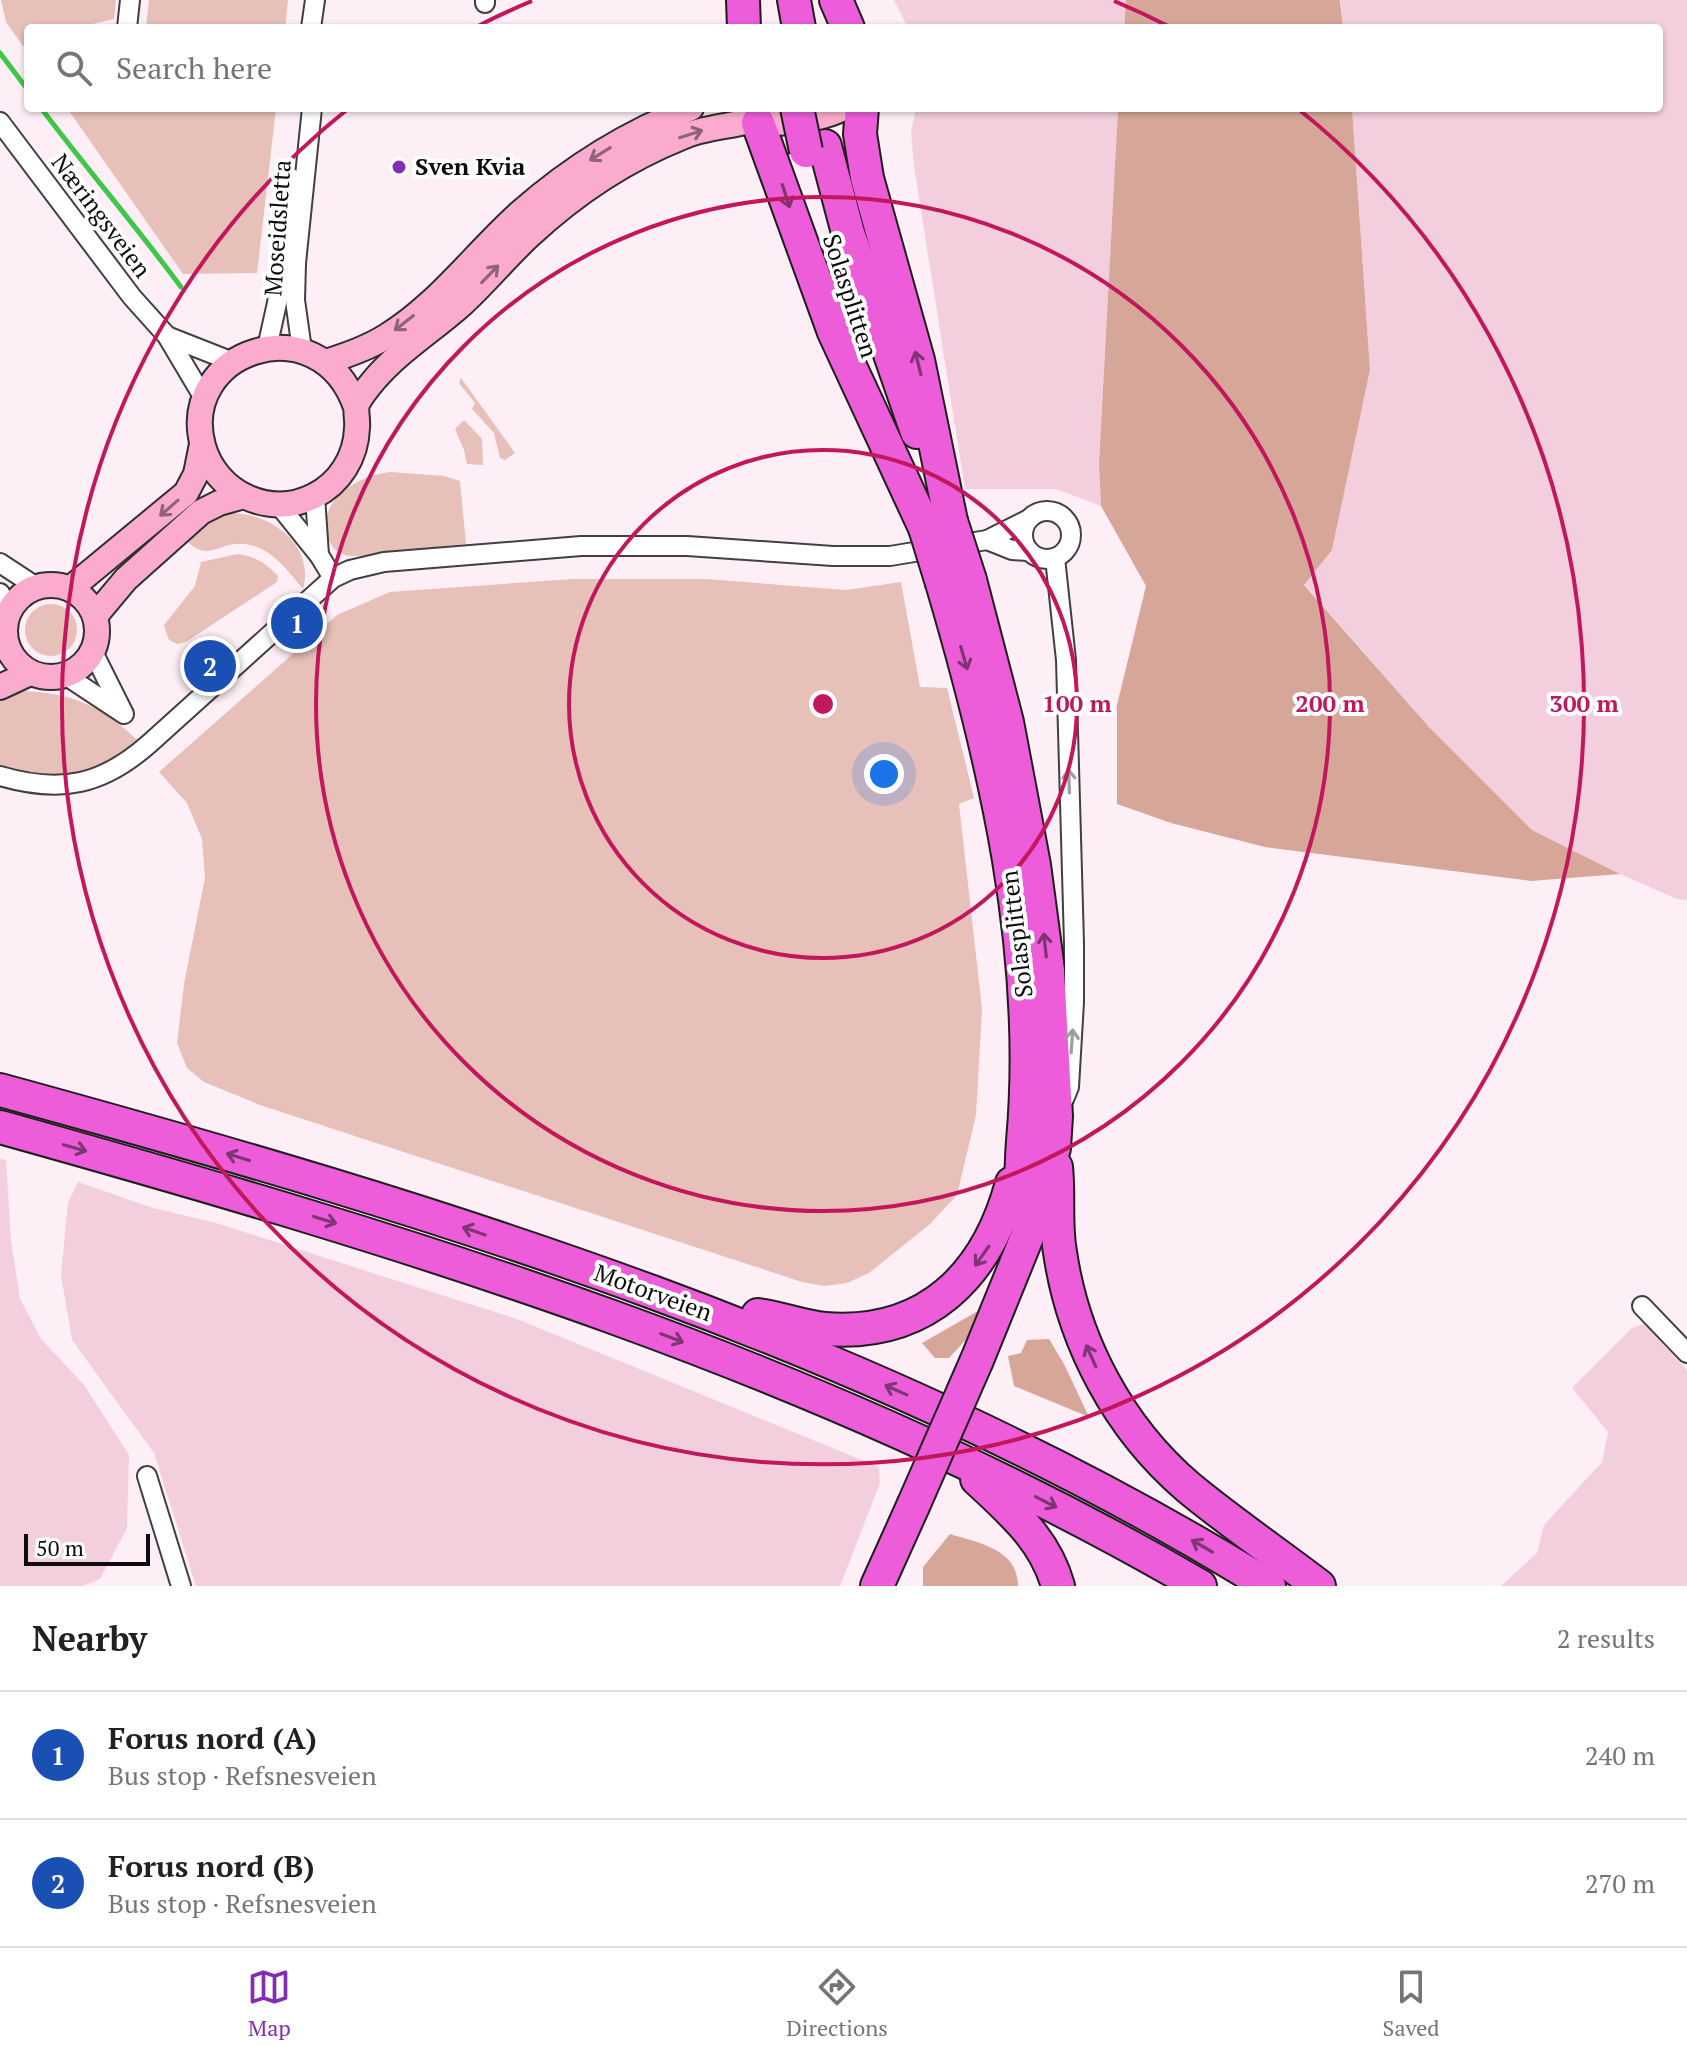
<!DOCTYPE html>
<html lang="en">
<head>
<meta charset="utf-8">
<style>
	body { margin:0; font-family:"PT Serif",serif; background:#f2f2f2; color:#202124 }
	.scale { position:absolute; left:24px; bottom:20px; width:126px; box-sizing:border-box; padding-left:8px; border:4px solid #0d0d0d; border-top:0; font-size:22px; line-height:28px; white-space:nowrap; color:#0d0d0d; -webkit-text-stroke:6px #fff; paint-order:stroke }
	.you { position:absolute; left:884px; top:774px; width:28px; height:28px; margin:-20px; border:6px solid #fff; border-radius:50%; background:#1a73e8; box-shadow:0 0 0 12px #1a73e833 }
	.badge { display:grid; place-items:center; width:52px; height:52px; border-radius:50%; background:#832cb5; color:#fff; font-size:26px; font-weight:700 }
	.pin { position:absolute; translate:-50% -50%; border:4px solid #fff; box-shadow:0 2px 8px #0006 }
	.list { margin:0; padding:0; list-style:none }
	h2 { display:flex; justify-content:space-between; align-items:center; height:104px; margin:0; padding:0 32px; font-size:34px }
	h2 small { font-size:26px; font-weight:400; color:#757577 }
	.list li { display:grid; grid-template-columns:52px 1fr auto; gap:24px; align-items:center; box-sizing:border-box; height:128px; padding:0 32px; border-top:2px solid #e0e0e0 }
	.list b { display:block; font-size:30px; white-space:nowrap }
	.list p { margin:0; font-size:26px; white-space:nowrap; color:#757577 }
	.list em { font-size:26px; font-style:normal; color:#757577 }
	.icon { flex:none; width:44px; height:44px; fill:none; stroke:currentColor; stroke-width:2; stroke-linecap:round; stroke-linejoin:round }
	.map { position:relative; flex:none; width:1687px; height:1586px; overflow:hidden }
	.search { position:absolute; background:#fff; box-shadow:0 2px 6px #0004; left:24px; right:24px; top:24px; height:88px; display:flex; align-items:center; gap:20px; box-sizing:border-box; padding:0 28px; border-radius:8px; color:#757577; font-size:30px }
	.sheet { height:360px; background:#fff }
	nav { display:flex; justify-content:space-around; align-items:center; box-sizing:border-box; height:112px; border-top:2px solid #e0e0e0; background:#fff; font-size:22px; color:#757577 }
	nav a { display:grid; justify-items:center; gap:4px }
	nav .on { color:#832cb5 }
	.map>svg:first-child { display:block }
	.farmland { fill:#f3cfde }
	.green { fill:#e7c0b9 }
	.forest { fill:#d6a799 }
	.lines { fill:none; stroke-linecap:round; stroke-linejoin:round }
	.stream { stroke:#40c64a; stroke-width:5 }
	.street-casing { stroke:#404040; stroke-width:22 }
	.secondary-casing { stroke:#2f2f2f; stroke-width:28 }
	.highway-casing { stroke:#1e1e1e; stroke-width:36 }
	.street { stroke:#fff; stroke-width:18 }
	.secondary { stroke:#fbacce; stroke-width:24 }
	.highway { stroke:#ed5dd9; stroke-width:32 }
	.highway-bridge-casing { stroke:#1e1e1e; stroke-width:36; stroke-linecap:butt }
	.highway-bridge { stroke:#ed5dd9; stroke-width:32 }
	.oneway { stroke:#906477 }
	.oneway2 { stroke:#7d3573 }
	.oneway3 { stroke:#9e9e9e }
	.ring { fill:none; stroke:#c2185b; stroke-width:4 }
	.poi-dot { fill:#832cb5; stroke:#fff; stroke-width:3 }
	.labels { text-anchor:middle; stroke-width:8; stroke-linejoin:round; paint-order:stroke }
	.poi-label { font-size:24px; font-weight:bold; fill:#0d0d0d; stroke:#fff; text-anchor:start }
	.street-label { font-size:24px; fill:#0d0d0d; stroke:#fff }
	.centre { fill:#c2185b; stroke:#fff; stroke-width:4 }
	.ring-label { font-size:24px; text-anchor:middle; font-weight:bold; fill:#c2185b; stroke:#fff; stroke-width:8; stroke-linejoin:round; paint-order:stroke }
</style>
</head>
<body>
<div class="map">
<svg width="1687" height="1586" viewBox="0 0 1687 1586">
	<rect width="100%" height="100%" fill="#feeef6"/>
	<g class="farmland">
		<polygon points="894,0 1126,0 1124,28 908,28"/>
		<polygon points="1341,0 1687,0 1687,900 1677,899 1620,874 1532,830 1429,727 1304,584 1332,550 1370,370 1352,108 1659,108 1659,28 1343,28"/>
		<polygon points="916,108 1118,108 1099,464 1101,506 1056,489 965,489 914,166 911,132"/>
		<polygon points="0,1159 6,1160 11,1241 20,1299 41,1339 84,1385 129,1455 127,1528 100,1579 83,1586 0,1586"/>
		<polygon points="78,1182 153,1208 216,1223 517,1319 879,1467 880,1483 840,1586 196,1586 154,1453 72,1340 61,1275 68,1203"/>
		<polygon points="1644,1324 1687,1370 1687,1586 1501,1586 1537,1553 1544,1525 1602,1462 1608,1432 1572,1388 1632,1328"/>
	</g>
	<g class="green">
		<polygon points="1,0 116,0 114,19 76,28 28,28 28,53 6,22"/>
		<polygon points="149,0 288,0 285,28 146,28"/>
		<polygon points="67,108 276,108 257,273 183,274"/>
		<polygon points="461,378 515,453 505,460 500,458 494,433 472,409 475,403 459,383"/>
		<polygon points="464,420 482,439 483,465 467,464 464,450 455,429"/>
		<path d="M391 472 444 476 460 481 466 544C446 546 356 560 345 555 336 552 331 546 328 538 315 500 361 474 391 472Z"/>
		<path d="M234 513C272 515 315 545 303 589 288 571 273 550 250 545 219 538 210 566 185 539L211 518Z"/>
		<path d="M238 554C256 557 266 563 278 576L277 582 186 642 177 644 169 640 164 625 195 586 201 562Z"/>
		<polygon points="573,579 706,579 846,590 901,582 920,687 947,688 974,798 959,804 982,1009 976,1115 957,1195 930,1224 869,1273 847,1283 824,1286 802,1282 260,1105 204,1082 187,1068 177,1043 184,984 205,878 202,839 187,803 159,772 337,615 390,592"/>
		<circle cx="51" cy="630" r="26"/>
		<path d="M19 691C70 692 101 705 138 741 98 777 50 783 0 767V696Z"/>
	</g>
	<g class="forest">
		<polygon points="1126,0 1340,0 1343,28 1124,28"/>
		<polygon points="1118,108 1352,108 1370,370 1332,550 1304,585 1429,727 1532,830 1620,874 1531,881 1265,847 1171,823 1117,804 1117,705 1146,586 1101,506 1099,464"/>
		<polygon points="978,1311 971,1334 949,1358 935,1358 922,1343"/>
		<polygon points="1049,1339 1064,1364 1089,1417 1014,1386 1008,1356 1021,1353 1027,1340"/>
		<path d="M950 1534C979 1543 1018 1549 1018 1586H923V1567Z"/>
	</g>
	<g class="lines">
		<g class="stream">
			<polyline points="0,53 28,90"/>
			<path d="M41 108C87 169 136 226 181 287"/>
		</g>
		<defs>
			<g id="street">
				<polyline points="485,3 485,0"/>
				<polyline points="127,28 130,0"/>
				<polyline points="311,28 315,0"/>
				<polyline points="0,122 132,297 167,336 205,400"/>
				<polyline points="167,336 233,362"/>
				<polyline points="267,348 277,303 291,178"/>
				<polyline points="302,350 295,300 296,263 312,108"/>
				<polyline points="315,496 319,555"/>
				<polyline points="278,504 319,555 333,578"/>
				<circle cx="1047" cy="535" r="24"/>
				<polyline points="987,540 1012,550 1028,551"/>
				<polyline points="1055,558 1066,660 1074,943 1074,1002 1069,1087 1064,1099"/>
				<polyline points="0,563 35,586"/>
				<polyline points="0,593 9,610"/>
				<polyline points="93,652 123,712"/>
				<polyline points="65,675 124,714"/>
				<path d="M0 776C61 794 103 785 150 743L333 578 350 570 384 562 581 546H687L833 556H890L987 540 1027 520"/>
				<polyline points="1642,1306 1687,1353"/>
				<polyline points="147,1476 181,1586"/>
			</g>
			<g id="secondary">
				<path d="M746 115C768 131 821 119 844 108"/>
				<path d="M326 362C347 355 368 348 387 336 439 304 476 252 521 212 571 168 629 132 691 108"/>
				<path d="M356 407C319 302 177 351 203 446 216 493 270 519 314 496 340 483 356 457 357 428 358 420 355 411 357 404 361 396 369 386 375 379 399 351 434 329 462 304 486 282 506 257 530 235 574 194 627 159 682 137 704 127 729 127 752 120"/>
				<circle cx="51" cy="631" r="46"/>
				<polyline points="71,588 186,493 196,474 202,444"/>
				<polyline points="95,616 126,579 201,512 219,503 244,496"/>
				<polyline points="0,687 30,673"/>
			</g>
			<g id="highway">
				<polyline points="743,0 744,28"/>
				<polyline points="794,0 799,28"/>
				<polyline points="836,0 848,28"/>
				<polyline points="862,108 860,134 867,178 918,360 951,521"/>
				<polyline points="758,123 834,332 925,528"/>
				<polyline points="825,146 848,233 917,432"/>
				<polyline points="970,580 1007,722 1034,865 1048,970 1056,1116 1054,1148 1029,1232 977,1360"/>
				<path d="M942 583C995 762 1040 953 1023 1141 1021 1165 1022 1190 1018 1214"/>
				<path d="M0 1090C438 1210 880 1344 1269 1586"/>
				<path d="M0 1127C415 1243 825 1367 1200 1586"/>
				<path d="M1056 1167C1059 1195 1055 1224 1060 1252 1073 1342 1119 1428 1188 1487 1230 1522 1276 1553 1319 1586"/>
				<path d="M758 1315C781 1318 802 1327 825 1329 926 1337 987 1276 1012 1183"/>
				<path d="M977 1479C1011 1511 1045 1539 1058 1586"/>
				<polyline points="877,1586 913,1506"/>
			</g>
		</defs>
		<use href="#street" class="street-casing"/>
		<use href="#secondary" class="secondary-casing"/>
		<use href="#highway" class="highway-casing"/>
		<use href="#street" class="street"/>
		<use href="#secondary" class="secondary"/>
		<use href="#highway" class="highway"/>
		<defs>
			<g id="highway-bridge">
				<polyline points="797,108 806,151"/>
				<polyline points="951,521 970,580"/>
				<polyline points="925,528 942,583"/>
				<polyline points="913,1506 977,1360"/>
			</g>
		</defs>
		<use href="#highway-bridge" class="highway-bridge-casing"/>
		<use href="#highway-bridge" class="highway-bridge"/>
	</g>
	<defs><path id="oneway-shaft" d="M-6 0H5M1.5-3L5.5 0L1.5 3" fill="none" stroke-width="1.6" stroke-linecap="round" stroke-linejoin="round" transform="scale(2)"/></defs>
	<g class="oneway">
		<use href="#oneway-shaft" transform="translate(691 134) rotate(-18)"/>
		<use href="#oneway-shaft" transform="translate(600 154) rotate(148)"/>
		<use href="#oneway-shaft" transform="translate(490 274) rotate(-46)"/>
		<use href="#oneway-shaft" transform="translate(404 323) rotate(142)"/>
		<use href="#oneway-shaft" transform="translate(169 508) rotate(139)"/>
	</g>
	<g class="oneway2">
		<use href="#oneway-shaft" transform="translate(786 196) rotate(72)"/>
		<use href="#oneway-shaft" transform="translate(918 363) rotate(-104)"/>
		<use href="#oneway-shaft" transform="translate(964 658) rotate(74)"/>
		<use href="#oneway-shaft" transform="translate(1045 945) rotate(-96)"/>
		<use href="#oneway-shaft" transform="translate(75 1148) rotate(16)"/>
		<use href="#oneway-shaft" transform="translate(238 1157) rotate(-163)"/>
		<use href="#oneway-shaft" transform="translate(325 1220) rotate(17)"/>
		<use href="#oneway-shaft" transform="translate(474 1231) rotate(-161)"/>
		<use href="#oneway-shaft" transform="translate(982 1256) rotate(125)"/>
		<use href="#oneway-shaft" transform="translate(672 1338) rotate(21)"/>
		<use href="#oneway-shaft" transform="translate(1091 1356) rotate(-114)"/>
		<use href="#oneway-shaft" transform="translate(896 1390) rotate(-156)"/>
		<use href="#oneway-shaft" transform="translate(1046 1502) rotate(27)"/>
		<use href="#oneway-shaft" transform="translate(1202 1546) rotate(-150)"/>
	</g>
	<g class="oneway3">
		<use href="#oneway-shaft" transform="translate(1069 781) rotate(-92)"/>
		<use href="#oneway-shaft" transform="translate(1072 1041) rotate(-86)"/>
	</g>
	<g class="ring">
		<circle cx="823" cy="704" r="254"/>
		<circle cx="823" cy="704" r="507"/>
		<path d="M478 26A761 761 0 0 1 532 1M1114 1A761 761 0 0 1 1168 26M1297 108A761 761 0 1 1 349 108"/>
	</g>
	<circle class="poi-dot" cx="399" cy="167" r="8"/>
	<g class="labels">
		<g class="poi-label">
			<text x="415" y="175">Sven Kvia</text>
		</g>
		<g class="street-label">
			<text transform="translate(101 216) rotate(53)" y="8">Næringsveien</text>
			<text transform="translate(278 228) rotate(-86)" y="8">Moseidsletta</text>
			<text transform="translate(850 296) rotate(72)" y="8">Solasplitten</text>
			<text transform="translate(1017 934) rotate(-97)" y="8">Solasplitten</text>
			<text transform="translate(653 1293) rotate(20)" y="8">Motorveien</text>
		</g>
	</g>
	<circle cx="823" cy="704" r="12" class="centre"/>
	<g class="ring-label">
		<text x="1077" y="712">100 m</text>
		<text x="1330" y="712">200 m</text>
		<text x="1584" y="712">300 m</text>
	</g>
</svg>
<div class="scale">50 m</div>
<div class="you"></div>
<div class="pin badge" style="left:297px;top:623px;background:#1a4fb4">1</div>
<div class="pin badge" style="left:210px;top:666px;background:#1a4fb4">2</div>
<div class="search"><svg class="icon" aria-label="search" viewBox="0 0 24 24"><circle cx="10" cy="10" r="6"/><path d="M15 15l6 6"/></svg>Search here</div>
</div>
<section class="sheet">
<h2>Nearby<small>2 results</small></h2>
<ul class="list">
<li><span class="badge" style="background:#1a4fb4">1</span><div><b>Forus nord (A)</b><p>Bus stop · Refsnesveien</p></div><em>240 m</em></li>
<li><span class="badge" style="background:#1a4fb4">2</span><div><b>Forus nord (B)</b><p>Bus stop · Refsnesveien</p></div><em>270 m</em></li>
</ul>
</section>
<nav>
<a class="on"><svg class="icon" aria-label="map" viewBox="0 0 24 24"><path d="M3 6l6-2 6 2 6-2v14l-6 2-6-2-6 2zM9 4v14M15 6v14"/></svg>Map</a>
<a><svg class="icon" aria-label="directions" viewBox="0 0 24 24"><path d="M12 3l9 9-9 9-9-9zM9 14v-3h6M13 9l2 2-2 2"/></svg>Directions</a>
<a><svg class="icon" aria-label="saved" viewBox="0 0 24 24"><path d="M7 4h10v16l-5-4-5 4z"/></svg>Saved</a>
</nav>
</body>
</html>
